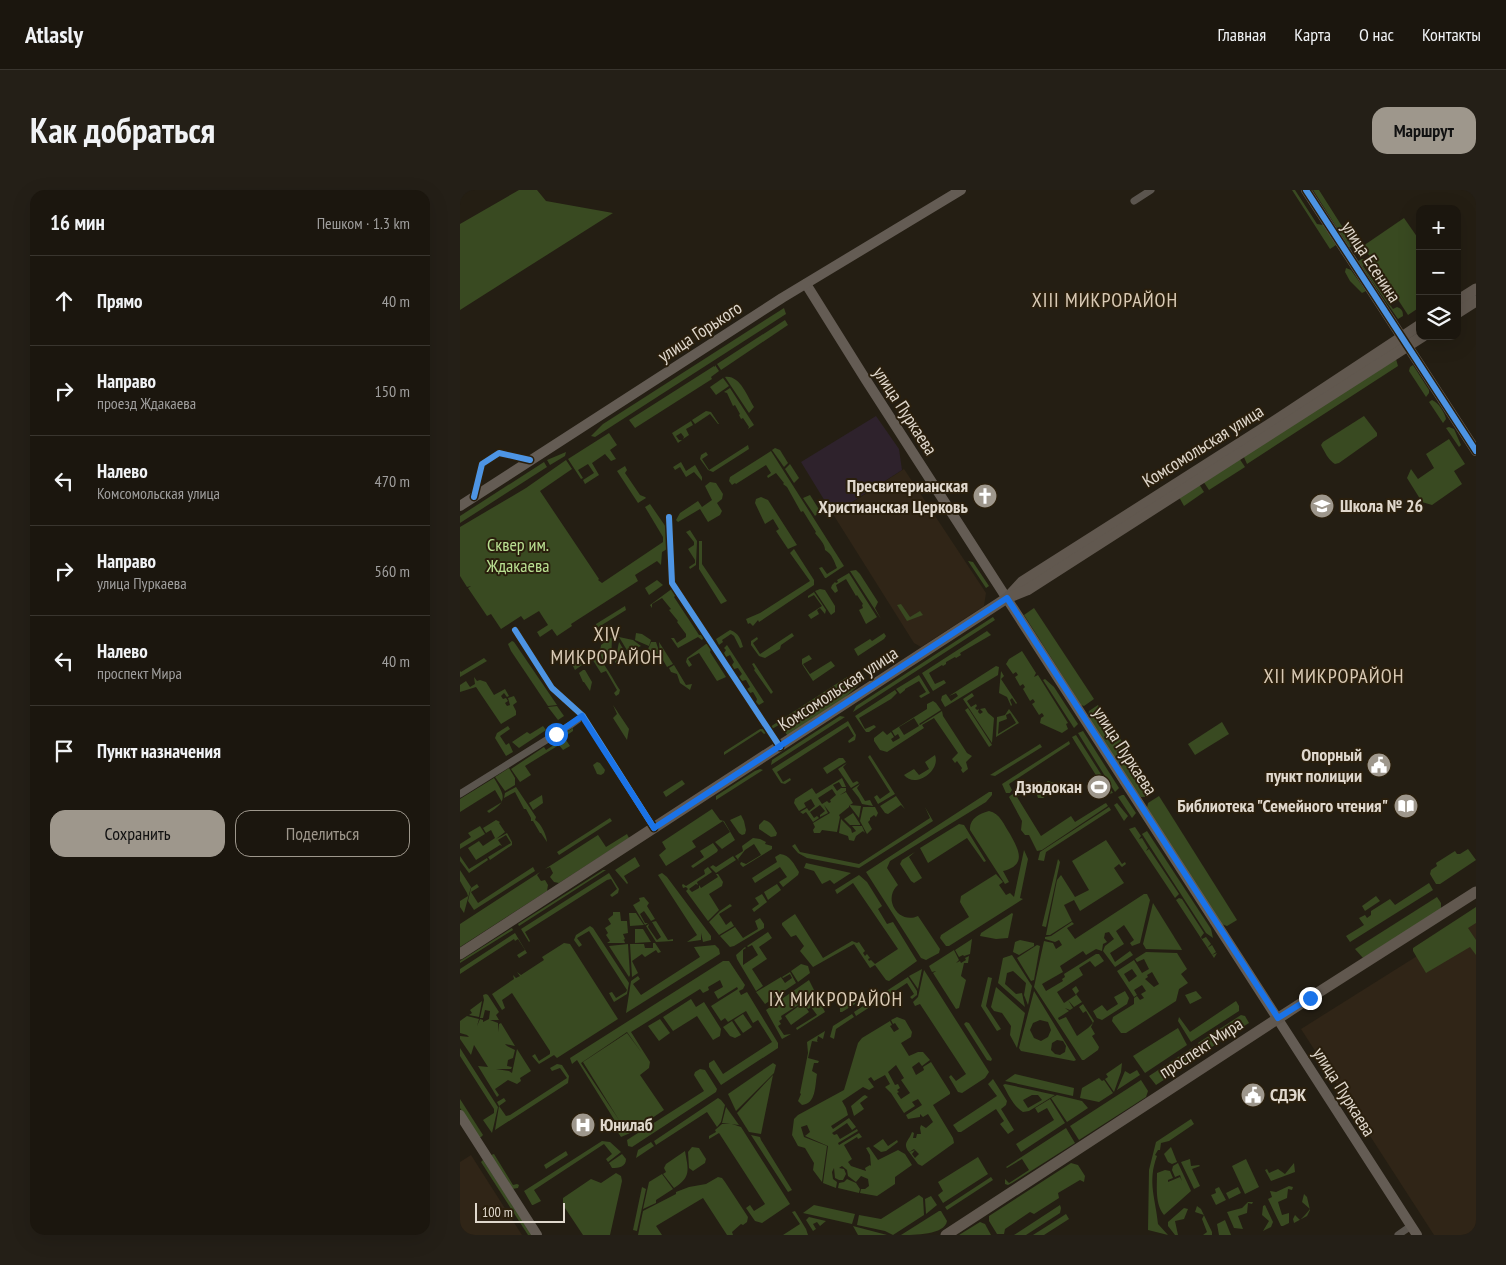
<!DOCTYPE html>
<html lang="ru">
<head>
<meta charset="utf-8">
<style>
	body { margin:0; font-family:"PT Sans Narrow",sans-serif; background:#241f17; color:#f1f3f6 }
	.controls { position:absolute; right:15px; top:15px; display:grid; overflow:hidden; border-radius:10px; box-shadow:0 5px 20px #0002 }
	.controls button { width:45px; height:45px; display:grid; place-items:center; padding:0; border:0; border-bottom:1px solid #39352e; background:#1b160e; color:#f1f3f6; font:25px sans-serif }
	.scale { position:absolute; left:15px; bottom:12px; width:90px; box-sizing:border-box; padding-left:5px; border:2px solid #e0d8cd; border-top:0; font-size:14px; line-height:18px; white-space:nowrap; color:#e0d8cd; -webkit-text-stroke:4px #2a1f0d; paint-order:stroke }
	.stop { position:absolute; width:15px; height:15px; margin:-11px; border:4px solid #1a73e8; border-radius:50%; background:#fff }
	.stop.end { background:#1a73e8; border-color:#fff; box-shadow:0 1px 5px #0008 }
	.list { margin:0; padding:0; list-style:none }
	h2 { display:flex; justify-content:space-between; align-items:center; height:65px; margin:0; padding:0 20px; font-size:21px }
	h2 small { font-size:16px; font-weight:400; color:#a09f9e }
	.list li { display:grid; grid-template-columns:32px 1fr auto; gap:15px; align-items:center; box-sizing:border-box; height:90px; padding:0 20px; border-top:1px solid #39352e }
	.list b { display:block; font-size:19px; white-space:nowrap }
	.list p { margin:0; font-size:16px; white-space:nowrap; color:#a09f9e }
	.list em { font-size:16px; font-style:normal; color:#a09f9e }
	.actions { display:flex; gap:10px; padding:15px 20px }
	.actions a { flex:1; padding:11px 0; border:1px solid #9e978c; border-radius:15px; text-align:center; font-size:18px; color:#9e978c }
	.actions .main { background:#9e978c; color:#111 }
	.icon { flex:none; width:28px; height:28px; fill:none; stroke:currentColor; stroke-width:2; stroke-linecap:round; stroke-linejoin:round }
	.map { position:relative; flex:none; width:1016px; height:1045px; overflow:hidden; border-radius:15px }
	header { display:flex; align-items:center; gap:30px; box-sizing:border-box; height:70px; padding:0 25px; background:#1b160e; border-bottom:1px solid #39352e }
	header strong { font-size:24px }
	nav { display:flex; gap:28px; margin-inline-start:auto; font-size:18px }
	.intro { display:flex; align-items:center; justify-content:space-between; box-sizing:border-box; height:120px; padding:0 30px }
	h1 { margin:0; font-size:35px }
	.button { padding:12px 22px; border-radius:15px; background:#9e978c; color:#111; font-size:18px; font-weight:700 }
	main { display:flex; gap:30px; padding:0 30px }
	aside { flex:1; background:#1b160e; border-radius:15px; box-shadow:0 5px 20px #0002 }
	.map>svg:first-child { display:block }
	.commercial { fill:#302517 }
	.industrial { fill:#2e222c }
	.green { fill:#394a21; fill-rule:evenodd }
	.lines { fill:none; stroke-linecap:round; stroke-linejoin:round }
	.street { stroke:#5b554e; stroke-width:7 }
	.secondary { stroke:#645c54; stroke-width:10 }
	.primary { stroke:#61584f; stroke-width:11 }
	.cycleway-casing { stroke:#2a1f0d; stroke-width:9 }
	.cycleway { stroke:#4d94e3; stroke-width:6 }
	.route { stroke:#1a73e8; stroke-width:6 }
	.labels { text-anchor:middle; stroke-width:4; stroke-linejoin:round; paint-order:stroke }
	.street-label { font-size:18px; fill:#e0d8cd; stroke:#2a1f0d }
	.poi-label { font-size:18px; font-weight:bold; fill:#e0d8cd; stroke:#2a1f0d; text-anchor:end }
	.park-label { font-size:18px; fill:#bae092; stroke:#2a1f0d }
	.quarter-label { font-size:20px; letter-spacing:1px; fill:#d9cab5; stroke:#2a1f0d }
</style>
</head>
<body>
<header>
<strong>Atlasly</strong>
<nav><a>Главная</a><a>Карта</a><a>О нас</a><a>Контакты</a></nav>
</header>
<div class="intro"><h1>Как добраться</h1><a class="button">Маршрут</a></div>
<main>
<aside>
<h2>16 мин<small>Пешком · 1.3 km</small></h2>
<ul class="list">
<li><svg class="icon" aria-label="ahead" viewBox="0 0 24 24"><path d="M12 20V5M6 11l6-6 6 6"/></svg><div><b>Прямо</b></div><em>40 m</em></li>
<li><svg class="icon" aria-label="right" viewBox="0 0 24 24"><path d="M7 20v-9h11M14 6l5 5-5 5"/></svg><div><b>Направо</b><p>проезд Ждакаева</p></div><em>150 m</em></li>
<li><svg class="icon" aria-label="left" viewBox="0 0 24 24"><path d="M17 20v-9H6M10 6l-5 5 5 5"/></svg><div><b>Налево</b><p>Комсомольская улица</p></div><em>470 m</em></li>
<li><svg class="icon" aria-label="right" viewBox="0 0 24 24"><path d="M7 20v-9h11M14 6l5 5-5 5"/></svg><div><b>Направо</b><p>улица Пуркаева</p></div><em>560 m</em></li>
<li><svg class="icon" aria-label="left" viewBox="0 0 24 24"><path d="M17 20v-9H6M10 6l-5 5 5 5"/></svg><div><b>Налево</b><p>проспект Мира</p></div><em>40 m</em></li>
<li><svg class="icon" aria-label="arrive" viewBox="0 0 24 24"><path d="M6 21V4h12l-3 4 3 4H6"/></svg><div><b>Пункт назначения</b></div></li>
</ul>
<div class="actions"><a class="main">Сохранить</a><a>Поделиться</a></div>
</aside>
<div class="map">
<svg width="1016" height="1045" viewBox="0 0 1016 1045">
	<rect width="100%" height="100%" fill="#241e13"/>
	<g class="commercial">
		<polygon points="444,279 526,403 524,416 461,457 454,453 371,321 373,319 382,319"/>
		<polygon points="1016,729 1016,1045 974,1045 841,839"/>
		<polygon points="11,965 62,1045 0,1045 0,972"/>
	</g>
	<polygon class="industrial" points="416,226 439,259 442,280 381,319 373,319 371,321 341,272"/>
	<g class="green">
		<polygon points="59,0 77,0 86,11 153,23 0,120 0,34"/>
		<polygon points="832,0 835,0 857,34 863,35 876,55 870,59"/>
		<polygon points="853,0 859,0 892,52 890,53 891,57 889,57"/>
		<polygon points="944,28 960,51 960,117 948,125 903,56"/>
		<path d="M902 69H904L906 72 903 76 933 119 937 117C942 119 943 121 943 126L938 129 898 71Z"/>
		<polygon points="886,78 891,80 906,101 902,103 890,91 885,82"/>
		<polygon points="324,118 326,124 135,247 131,246 143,234"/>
		<polygon points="325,130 328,135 261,180 257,174"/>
		<path d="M936 169 938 176 787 274 783 265C833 232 886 202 936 169Z"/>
		<polygon points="255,175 259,181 251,187 252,189 175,238 169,230 254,176 255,177"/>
		<polygon points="953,175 969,200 969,203 966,207 949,181 950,177"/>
		<path d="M265 187C280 185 287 206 294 217L289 223Z"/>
		<polygon points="263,188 269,196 256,205 250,197"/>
		<polygon points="270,198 294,235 288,239 289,237 283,228 281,229 279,225 280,224 275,215 273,216 267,203 264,202"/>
		<path d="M972 210C978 212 985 223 986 229L983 233 969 212Z"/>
		<polygon points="246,221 251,222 259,234 258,234 250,224 235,234 232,230"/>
		<path d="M904 226 917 243V246L879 273 875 274C869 271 864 261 861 255L863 252Z"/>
		<polygon points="231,231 233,235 226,239 229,245 223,249 224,247 221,243 216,246 219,250 222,250 218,253 212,243"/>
		<polygon points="989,237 994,239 1001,255 999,257 986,238"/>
		<polygon points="149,243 157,255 150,260 156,269 151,271 145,264 132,273 139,285 125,294 123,290 134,283 128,274 118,280 123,288 121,289 108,269"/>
		<polygon points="989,249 1005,274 994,281 1002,294 972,315 962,312 947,288 951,279 958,289 974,278 966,264"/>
		<polygon points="288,255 289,259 253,282 248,280 240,269 241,265 246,262 248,265 242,269 249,280"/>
		<polygon points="315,258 320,260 328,273 324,277 312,260"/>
		<path d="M311 261 384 376 366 388H365L359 378 362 377 367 384 377 378C374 371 372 364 365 360 365 354 359 348 355 343L356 342 343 321 341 322 327 297 323 294 324 293 316 283 308 288 307 286 311 283 306 275 276 294 275 293 272 295 269 291 270 287Z"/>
		<polygon points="106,262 105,266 90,275 87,270"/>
		<polygon points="779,268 785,277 749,300 743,291"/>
		<polygon points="106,270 112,279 80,301 139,389 138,390 142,393 203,352 203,347 185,317 190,314 208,340 207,359 202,362 201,375 197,371 175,385 178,391 111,434 112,436 97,446 92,439 80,447 77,442 88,435 79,421 64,430 61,426 41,439 31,424 27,426 8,398 11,396 7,397 0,386 0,337 66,298"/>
		<polygon points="84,272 87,277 0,333 0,326"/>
		<polygon points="221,272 226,281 235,275 242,287 242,291 234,282 226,287 220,277 215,280 213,277"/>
		<polygon points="330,274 339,288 334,293 325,279"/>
		<polygon points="165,276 167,280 165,283 180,305 185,307 186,308 178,313 157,281"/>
		<polygon points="250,292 256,293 263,304 262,309 257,313 262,321 260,325 248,332 240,319 218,332 216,330 220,323 238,311 242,317 252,310 245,296"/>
		<polygon points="739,294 744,302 724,316 719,307"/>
		<polygon points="350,305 360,321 355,326 343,308"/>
		<polygon points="301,307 308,310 337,355 328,359 316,341 319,339 313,329 305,334 295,313 296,309"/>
		<polygon points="230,340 237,351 236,375 230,379 229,377 235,373 235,370 228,359 234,355 234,352 226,342"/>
		<polygon points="239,351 242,351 242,374 267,411 261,414 239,379"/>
		<polygon points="334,359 354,390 354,395 299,432 298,430 293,436 290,433 288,434 286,429 300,423 350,391 330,363"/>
		<polygon points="508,371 513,372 529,396 526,398"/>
		<polygon points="396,380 400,384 418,412 415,418 421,429 390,381"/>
		<polygon points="389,383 417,427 406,434 399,420 403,418 402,415 403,414 397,405 396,406 386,389 376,395 378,401 375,403 371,398 372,395 375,392 376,393 378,392 377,390"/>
		<polygon points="197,390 203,395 189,405 185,398"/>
		<polygon points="213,398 216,405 214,407 239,445 243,445 245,446 242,450 238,447 218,458 211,448 214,448 217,453 226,447 226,444 217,432 218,431 209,420 211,419 202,408 192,414 192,418 190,415"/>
		<polygon points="360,399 365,400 375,416 375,422 371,425 355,401"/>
		<polygon points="354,402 366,420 365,424 360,418 357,420 359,424 351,429 348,425 362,416 354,405 348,408 348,406"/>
		<polygon points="441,414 450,427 460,421 463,425 447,431 437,415"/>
		<polygon points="165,416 166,420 137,438 136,434"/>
		<polygon points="574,418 634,509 624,516 621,515 564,425"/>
		<polygon points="533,427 535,430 393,522 396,516"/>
		<path d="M270 440C279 443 281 450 283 457L280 458 274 446 271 444 262 450 263 452 259 455 256 449Z"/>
		<polygon points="527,441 531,445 500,463 501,465 496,468 495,467 486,472 486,474 483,476 482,475 469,483 475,494 484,490 486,493 473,501 462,483"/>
		<polygon points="176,443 182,444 191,450 189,456 175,450"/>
		<polygon points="332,443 334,446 321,455 320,459 305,468 299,466 291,455 291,451 297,447 298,449 293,453 300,464"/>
		<polygon points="424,443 426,446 424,449 398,466 394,459 410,449 412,451"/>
		<polygon points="152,447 151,473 142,469 140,462 141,455"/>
		<polygon points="159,447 173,450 181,456 168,462"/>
		<polygon points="52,451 54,452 97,515 88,516 51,461 48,454"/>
		<polygon points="159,452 167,465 155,473 155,472"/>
		<polygon points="191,452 196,452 198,458 198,466 193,469 189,468 186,464"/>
		<polygon points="199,452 213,474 207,477 200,465"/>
		<polygon points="246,454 249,454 252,457 250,462 266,487 257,491 239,463 228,469 232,475 229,477 226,472 227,468"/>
		<polygon points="267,455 304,512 299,515 296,512 297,509 293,502 290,503 287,499 290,497 286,490 282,491 279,487 282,484 278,478 274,479 272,475 274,472 270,465 266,467 264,463 266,460 264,458"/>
		<polygon points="110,460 112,463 115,464 122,475 115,480 106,463"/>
		<polygon points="562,461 576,483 574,487 578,485 608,533 606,534 608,539 602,543 580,533 581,528 584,526 582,523 579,525 572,514 575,512 573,509 570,511 563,499 565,497 563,494 560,496 555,487 558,485 556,482 553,484 546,474 549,469"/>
		<path d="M131 463C142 466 153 490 160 500L159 504 156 506 154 503 157 500 146 481 141 483 129 464Z"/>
		<polygon points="349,465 352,469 343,474 350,484 371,471 375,476 353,491 342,474 342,469"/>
		<polygon points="24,468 27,471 0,487 0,481 1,482"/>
		<polygon points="294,473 313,502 311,504 294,480 295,479 292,474"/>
		<polygon points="214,475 226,495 232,494 230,500 220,493 217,484 211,482 209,478"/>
		<polygon points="536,476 539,477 538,485 485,517 481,510 482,506 486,504 491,511 498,506 496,503 489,506"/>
		<polygon points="123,480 125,480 132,492 130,501 124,492 123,492 119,483"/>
		<polygon points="541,481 544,486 541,489 557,513 556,514 552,508 550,510 552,515 551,516 547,507 539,503"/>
		<polygon points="396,485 403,491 379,513 328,546 324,541 331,536 327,530 312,539 310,537 387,487 389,489"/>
		<polygon points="459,485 470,503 461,508 459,506 466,502 459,491 445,499 445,500 440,504 436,499"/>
		<polygon points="14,487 17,491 20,490 26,492 34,505 45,499 49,506 47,507 44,503 41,506 43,509 46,508 48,511 45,513 47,516 50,515 48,508 54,506 57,512 53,515 56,521 56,525 41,534 16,497 0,502 0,495 6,491 10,497 15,494"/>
		<polygon points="585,489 594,497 618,534 614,538 583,490"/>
		<polygon points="435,500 437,503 431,509 399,528 405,539 414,535 416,537 409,542 406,542 395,526"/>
		<polygon points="512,503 514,506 507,511 511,517 516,514 517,516 515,518 517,520 519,519 518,522 520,524 523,522 520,519 525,518 528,523 534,528 532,553 503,509"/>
		<path d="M473 511 476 513 481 520 459 534 460 535 482 521 483 526 507 563 512 566 506 572 508 579 503 583 501 580 502 578 497 571 495 573 492 569 498 563 474 528 462 535 464 538 427 562 420 560 414 551V548L423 541 427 545 431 542 434 547 431 549 433 552 440 548 438 544 435 546 432 541 467 519V514ZM454 528 459 536 444 545 439 537Z"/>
		<polygon points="153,515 169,539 167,550 153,528 157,524"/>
		<polygon points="638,515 694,600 685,607 681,607 679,605 628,527 629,521"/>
		<polygon points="97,516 104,526 98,530 88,517"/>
		<polygon points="508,518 532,555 529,557 505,520"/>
		<path d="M549 519 559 533 536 547 537 527 545 525ZM550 523 556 533 538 544 539 532 547 529 546 525Z"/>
		<polygon points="380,526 385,527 311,575 312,570"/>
		<polygon points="388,531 396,545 395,550 389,553 388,551 394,546 388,536 317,582 323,592 330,588 331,590 325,594 321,593 312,579"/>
		<polygon points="762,532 769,544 735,565 728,554"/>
		<polygon points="48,536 50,539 40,546 46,555 49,553 53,562 46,566 35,548 37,543"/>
		<polygon points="83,536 86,540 59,558 52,552 67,542 70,544"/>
		<polygon points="113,538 113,541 104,547 110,556 103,560 99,555 65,576 71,585 60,592 51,579 84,557 86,560 97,553 95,550"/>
		<polygon points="300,539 303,539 306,543 304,544 301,541 264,565 264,562"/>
		<polygon points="623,541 659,598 655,602 618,543"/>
		<polygon points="616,545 653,603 649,604 642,595 643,592 641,589 639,590 615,552 612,547"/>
		<polygon points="609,551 610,554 549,594 552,600 550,603 546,603 542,594"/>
		<polygon points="580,554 582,557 535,586 530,585"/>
		<polygon points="410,565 435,604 418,614 414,607 417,605 420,609 430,602 408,567"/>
		<path d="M475 565C481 581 455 599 444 585L454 579 459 585 469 579 465 572Z"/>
		<polygon points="379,568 383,568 386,572 367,584 363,578"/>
		<polygon points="137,572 140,573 145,580 144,583 141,585 137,584 133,575"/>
		<polygon points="387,573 383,577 393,593 397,591 399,593 391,598 378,579"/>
		<polygon points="49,578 55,588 55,595 45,601 35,587"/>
		<polygon points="300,579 303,580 256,610 256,606 295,581"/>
		<path d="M34 588C45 606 48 611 29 623L27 621 42 612 35 600 0 622V609Z"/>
		<path d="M382 588 386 597H382L379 592 373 595 377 601 381 598H386V601L380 605 386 602 393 613 390 615 401 616 399 628 389 615V617L379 625 380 627 377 642 362 640 360 643H354L353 640 355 637 353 633 370 623 364 615 368 623 360 627V625L365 621 360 615 350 622 354 628 357 626 359 628 353 632 346 622 343 624 340 622 347 618 349 621 355 616 351 609 344 613 346 617 339 621 334 613 335 609 352 598 356 604ZM372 599 376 605 370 610 371 612 369 613 367 611 362 614 358 608Z"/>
		<polygon points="222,590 225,594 206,607 203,602"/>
		<polygon points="588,591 595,593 595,599 583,608 578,608 576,602 580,599 579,597"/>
		<polygon points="576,593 557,607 581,646 611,626 615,632 644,614 646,613 648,616 582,660 577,661 569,645 565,645 561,640 562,631 549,607 551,605"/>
		<polygon points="400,594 397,598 405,611 410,610 413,616 402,614 399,608 392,599"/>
		<path d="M56 597 76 627 75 630C80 632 87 645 87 652L81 643H80L73 631H71V628L66 619H64L55 602 44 608 45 603Z"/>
		<path d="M529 602H532V605L526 612 430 671 427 678 438 695C422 709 439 735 458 726L480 759 479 763 466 770 461 768 406 682Z"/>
		<polygon points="82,605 83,613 73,620 69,613"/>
		<polygon points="662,605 664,605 676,623 672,628 658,607"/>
		<polygon points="436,606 445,619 441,615 428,624 425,623 420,616"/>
		<polygon points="699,606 777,730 767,736 761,734 687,618 688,613"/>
		<polygon points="657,613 668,626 664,631 654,615"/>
		<polygon points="403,617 415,617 418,623 416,627 414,625 410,628 410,630 408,632 412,639 407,644 400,631"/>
		<polygon points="465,617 473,631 399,678 347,668 338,663 332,656 335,654 340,662 399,674 470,628"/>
		<polygon points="649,617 651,620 586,662 584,671 578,670 580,662"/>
		<polygon points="252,619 260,630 264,631 275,650 262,659 255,652 270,642 263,631 232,651 236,657 206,676 199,665 206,659 202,652"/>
		<path d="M529 621C540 623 544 635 550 644 559 660 567 675 543 681L549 692 545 694 510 640C509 629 520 623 529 621Z"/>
		<polygon points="393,623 400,634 400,635 390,635 384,629"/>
		<polygon points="281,625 284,631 286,640 285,644 282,645 279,643 270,630"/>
		<polygon points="150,628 152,631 99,665 97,662"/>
		<polygon points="381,629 391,639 392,643 396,641 392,636 402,636 405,643 403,641 396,646 394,651 389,650 388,646 379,643"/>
		<polygon points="36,630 40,632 39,633 45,642 36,649 47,643 52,652 52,655 30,670 28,667 51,653 46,645 38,650 42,656 40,655 16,670 8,658 19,651 23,656 35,648 31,640 26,643 23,638"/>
		<path d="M304 630C311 631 314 638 317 643L316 646 311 647 299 639V635Z"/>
		<polygon points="499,634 504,635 526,671 524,672 507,648 468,673 460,658"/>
		<polygon points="20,636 25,644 0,659 0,654 11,647 8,643"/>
		<polygon points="675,637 681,646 679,649 682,648 688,658 686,661 689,659 719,704 715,708 669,639"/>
		<polygon points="687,641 751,739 753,748 746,743 682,644"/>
		<polygon points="167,644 169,648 99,693 94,692 90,687 93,683 90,677 85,679 138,645 146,657"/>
		<polygon points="293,648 300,649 306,652 305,654 312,656 312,659 283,677 280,674 281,672 286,674 301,665 294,654 285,660 278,669 280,672 275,666 283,661 282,656"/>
		<polygon points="646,650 662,674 665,672 666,674 662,677 659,674 654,678 664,693 620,721 614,710 604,715 612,731 590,745 586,745 597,690 601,685 615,707 629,700 612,671"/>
		<polygon points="253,653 258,660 257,662 233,678 231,676 244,667 240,661"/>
		<polygon points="1008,659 1016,670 980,694 976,694 970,684 971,680 977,676 976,673 995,661 997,664 1000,664"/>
		<polygon points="564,660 568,669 560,708 563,709 489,756 486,756 480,748 481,745 509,727 500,712 501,706 536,684 543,692 539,695 546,705 550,703 554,707"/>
		<polygon points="455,662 449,667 462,688 454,693 451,691 440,674 442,670"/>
		<path d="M320 664C330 665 334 674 339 682L338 685 323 697 319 692 327 687 320 677 295 693 292 688 317 672 315 667Z"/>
		<polygon points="0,666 9,679 27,668 28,670 9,683 0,671"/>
		<polygon points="273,666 276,670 256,683 250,677 253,675 256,677"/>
		<polygon points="175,667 180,676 164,686 168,693 167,694 155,680"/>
		<polygon points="598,669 600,672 586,737 582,736"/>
		<polygon points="346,673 391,683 374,694 370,690 362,694 354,681 344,678"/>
		<polygon points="73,677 75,681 14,720 8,711 11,698 17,694 19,697 11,702 18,713"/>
		<polygon points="248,677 252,682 237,692 238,695 236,694 229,699 232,702 239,698 239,695 241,698 258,687 256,684 258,684 263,692 262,696 249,704 259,720 248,731 226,701 228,699 226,697 223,698 222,695 223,694 226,696 245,684 244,680"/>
		<polygon points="0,680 11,697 4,723 0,717 0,711 8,706 7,703 0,691"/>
		<polygon points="143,680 146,680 59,736 58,734"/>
		<polygon points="80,682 77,685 81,691 85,690 88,695 87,701 0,757 0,734"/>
		<polygon points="149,683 159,699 158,703 152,707 150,705 157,699 151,689 147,690 65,742 70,751 69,752 61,739"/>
		<polygon points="202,683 207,687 251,746 251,750 243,752 241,743 241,750 227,752 237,745 198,685"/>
		<polygon points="399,685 407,692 422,716 418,719 427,734 433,732 457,771 429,791 426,790 415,775 410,778 394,754 353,777 340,761 344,756 336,745 331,747 322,735 322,733 335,724 363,768 392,751 397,753 399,752 405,761 403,763 405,766 407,764 410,768 408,769 409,771 411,770 415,774 438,759 393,693 377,704 375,700"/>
		<polygon points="969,693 973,700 890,752 886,746 904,735 899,728 905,725 907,728 911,725 911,721 930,709 935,715"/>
		<polygon points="317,694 321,700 308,710 304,702"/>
		<polygon points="302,704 307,712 294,722 292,719 299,714 295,708"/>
		<polygon points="684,704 687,704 690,710 680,753 672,756 670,753 674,750 664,735 656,741 664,754 650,763 655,772 670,761 673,765 655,777 643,761 645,756 654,749 649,742 645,743 644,748 647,752 643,754 642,761 636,759 626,765 623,761 600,776 603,782 582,794 586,801 603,791 602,789 605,787 604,784 636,764 639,764 644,771 635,777 630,771 619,778 623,785 597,802 604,813 616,805 612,799 616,796 619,801 616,804 622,812 614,817 608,810 613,818 610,820 605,818 609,821 598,828 599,830 606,827 617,846 628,838 633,833 626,821 623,823 619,817 623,814 634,831 631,837 635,844 632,846 639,857 638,860 624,870 622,870 574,797 584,751 593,753 596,759 602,755 599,750 595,752 585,749 585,747 591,746 612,732 614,734 607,738 615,749"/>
		<polygon points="916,706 920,711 905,721 902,716"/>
		<polygon points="184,707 189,713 187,716 195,729 191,731 184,721 180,724 185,733 188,733 185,735 173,715 180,711 179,708"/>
		<polygon points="977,707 981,713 981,719 903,768 895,759"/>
		<polygon points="719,708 722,709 744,743 741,747 742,749 746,747 751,754 747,758 752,755 756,762 752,765 757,763 754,768 716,710"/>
		<polygon points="693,713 721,758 722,760 686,759 683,754"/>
		<polygon points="270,714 272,716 259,724 266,735 271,731 274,736 259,745 249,732 260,721"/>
		<polygon points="1016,717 1016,733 1008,738 1016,750 1016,765 1010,757 966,783 953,761 953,758"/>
		<polygon points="153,722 160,722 161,731 167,731 168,743 163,744 165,749 162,751 164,750 165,753 147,753 150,751 146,745 148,743 145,738 151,734 148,729 153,725"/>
		<polygon points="169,723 176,723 184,735 170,736"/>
		<polygon points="552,723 553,724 548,748 536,749 520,746 521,743"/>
		<polygon points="300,728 304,734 304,738 274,756 270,757 260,746 275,737 283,748 298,739 295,731"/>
		<polygon points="196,731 208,750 213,749 213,751 196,752 186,736 189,734 188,737 197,750 201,747 192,732"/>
		<polygon points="130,736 133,738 169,793 167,804 154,812 149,803 152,802 156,808 166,802 167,800 129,741 117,748 122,755 119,757 114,750 116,745"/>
		<polygon points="52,738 53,740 0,773 0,771"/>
		<polygon points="175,739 183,739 191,752 175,753"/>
		<polygon points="308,742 312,748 299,757 307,769 292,779 303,796 296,801 277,769 276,765 285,757 286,758 283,760 283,775 298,765 292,755 288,757 287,756"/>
		<polygon points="55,743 67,763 59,768 57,765 65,760 58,749 55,751 54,749 0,784 0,779"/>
		<polygon points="512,749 510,764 504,766 503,765 499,767 495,760"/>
		<polygon points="560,750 574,753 574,756 559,765 553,762 555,752"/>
		<polygon points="104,753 110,754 158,829 97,868 94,865 79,874 72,866 75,864 79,871 90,864 90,861 52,803 42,810 45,818 42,820 32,804 54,789 53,785 56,788 60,786 57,782 61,785 84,770 82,767"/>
		<polygon points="193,753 195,753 201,762 198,763 196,760 185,767 182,764 172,771 178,783 172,787 170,754 184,754 185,758 193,758"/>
		<polygon points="168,754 170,785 169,787 149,756"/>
		<polygon points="255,755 259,759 260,764 166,823 171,791 178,786 180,789 173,794 181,805 240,767 234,757"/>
		<polygon points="577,755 580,756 574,790 571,791 557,768"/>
		<polygon points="494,760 499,770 496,773 500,771 501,773 506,770 505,768 509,766 508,773 504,773 501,786 506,790 499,818 496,819 473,783 476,781 472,782 469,776"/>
		<path d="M686 762 717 763 727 779 721 784 728 793 719 799 716 811 666 843H661L652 831 653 827 674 814V808L677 806 680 810 684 808 681 804 686 801 682 795 674 800 677 805 674 807 657 781 674 770 682 783 689 779 684 769 677 772 675 769ZM672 779 677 786 669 792 664 784ZM692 782 699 794 694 797 685 789 688 787 687 785Z"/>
		<polygon points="552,765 572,796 568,815 564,805 566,793 553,781 547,783 545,794 556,804 562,803 565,817 538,793 543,768"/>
		<path d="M263 771H269L285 795 283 799 279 801 281 805 287 802 318 853V858L261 895 249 877V873L254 870 263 884 312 852 298 830 293 833 286 821 268 832 265 828 261 831 251 816 278 799 277 797 258 809 254 802 263 797 260 790 248 797 249 800 243 803 240 799 171 842 190 872 189 878 180 885 204 920 170 943 161 947 155 938V931L117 870 112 874 110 868ZM167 842 182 863 167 843 123 872 159 930 121 873Z"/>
		<polygon points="341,774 348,776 350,783 338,792 331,781"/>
		<polygon points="462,779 458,799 449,786"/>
		<polygon points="464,780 529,882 525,888 502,903 498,902 489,887 491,885 496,891 506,884 460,814 455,816 453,812 458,807"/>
		<polygon points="330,782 336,793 305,814 296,802 321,787 325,793 332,788 330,784 323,788 322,787"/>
		<polygon points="448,787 457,801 457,805 452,809 450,807 454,804 447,793 396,826 394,822"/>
		<polygon points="528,787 532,788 526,816 541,839 537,841 521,816"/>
		<polygon points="349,790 365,822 337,840 336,838 357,825 351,817 348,819 343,812 321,826 322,829 319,831 321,834 318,836 324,845 331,844 322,849 306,820"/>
		<polygon points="536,797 565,823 557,858 550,845 551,836 542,823 534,821 531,817"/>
		<path d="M574 801 616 870 614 871 561 861 559 858ZM580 830 588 832 591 840 588 847 581 851 574 848 570 840 573 833ZM597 850 603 851 606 856 605 862 600 865 595 864 591 860 592 853Z"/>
		<polygon points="665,801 669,808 667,814 642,830 637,828 633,821 642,815 647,821 658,814 654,807"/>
		<polygon points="736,801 742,808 730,814 725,805"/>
		<polygon points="26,804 28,805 39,822 36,825 39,830 30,830 38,833 38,842 39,834 41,833 55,856 45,854 47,856 55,860 53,868 48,870 47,876 52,877 51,879 36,879 49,881 52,883 57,859 71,881 60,888 61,891 57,894 48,890 35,899 39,905 37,907 18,876 28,877 14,855 11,865 0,849 0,846 9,847 7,845 0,843 0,831 7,826 19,829 17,836 20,829 23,830 23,832 29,829 30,821 25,820 23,828 20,828 24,810 23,805"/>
		<polygon points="231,809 236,817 244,812 261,839 260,846 253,850 237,826 213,841 203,827"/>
		<polygon points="393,809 396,811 395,814 382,822 380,822 380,818"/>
		<polygon points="22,811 19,827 9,825 12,823 10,820"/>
		<polygon points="776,811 779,816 779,821 731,852 718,831 719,827 730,842"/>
		<polygon points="343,813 349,822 331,835 325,826"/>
		<polygon points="283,824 292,837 283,843 274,830"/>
		<polygon points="392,824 394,827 376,839 374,849 370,847 373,836"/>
		<polygon points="781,825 785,826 789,833 744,862 738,853"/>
		<path d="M437 827 445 830 452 842 451 847 441 853 449 866 458 862H463L470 870 462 876 459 872 452 877 456 885 464 880 463 877 471 872 490 902V904L473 915 493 948 494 953 462 976 458 974 449 962 455 960 452 964 455 968 459 964 454 959 449 962C442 953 449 951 452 942L454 943 453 948H456L457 944H461L460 938 461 935 466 938 473 932 468 924 463 927 460 924V927L448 929 446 925 462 915 458 909 452 912 455 916 444 923 431 903 425 897 430 894 425 885 414 891 411 887 408 889 414 897 409 900 403 897 382 911 386 918 388 925 371 936 373 939 389 928 396 937 392 940 387 933 372 943 374 945 377 944 380 949 397 939 398 941 378 953 379 955 399 943 402 947 398 949 397 947 384 955 392 969 388 972 391 976 406 981 405 978 410 975 411 976 410 965 406 958 409 957 418 970 438 960 445 964 452 975 435 987V994L417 1006 400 1003 401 999H405L409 996 408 989 401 986 396 992 388 986 387 980 382 976 379 978 384 979 386 984 383 990H379L375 988 374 978 372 982 373 989 377 992 376 998 363 993 368 956 345 946 350 942 347 935 341 937 344 947 367 956 362 992 353 980 354 973 345 958 338 956 332 945 334 929 338 925 384 900 398 853 402 848 430 831 432 835 430 836 434 842 439 839 435 833 433 834 431 830ZM436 875 444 888 441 890 450 903 441 909 437 903 439 902 437 900 440 898 438 894 435 895 428 882Z"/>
		<polygon points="200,829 210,843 199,851 188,836"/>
		<polygon points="272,831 281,845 275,848 270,846 263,837"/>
		<polygon points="506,832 509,833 532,869 531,871 527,870 504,834"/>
		<polygon points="718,838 727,855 685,883 673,866"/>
		<path d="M365 841 363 849 358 846 357 851 358 852 352 851 348 868 359 871 358 873H354L352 881 357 884C355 896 356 914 342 915L338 911 341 904 340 903 348 863 347 852Z"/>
		<polygon points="735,856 739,862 729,871 730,873 696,895 689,886"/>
		<polygon points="0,858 38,917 32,943 23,930 34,923 34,919 0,866"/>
		<polygon points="313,873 316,875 314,883 276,921 268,904"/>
		<polygon points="662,873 661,882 654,902 645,889 648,887 646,884"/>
		<polygon points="97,874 102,875 109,886 108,893 35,940 39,916 37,912 44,908 46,911 39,916 46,926 50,925 107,888 100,878 92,881 90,878"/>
		<polygon points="240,879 245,880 257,899 256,902 172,957 168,956 167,950 244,901 234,885 235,882"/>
		<polygon points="677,880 680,885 657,900 665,881 670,884"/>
		<polygon points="555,884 614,898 613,906 545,891"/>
		<polygon points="313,885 301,944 289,942 277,923"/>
		<polygon points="639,888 642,891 644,890 653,903 639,912 620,908 622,898"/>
		<polygon points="533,889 547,911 546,915 541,919 554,940 548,944 540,934 544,931 536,919 501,942 498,942 493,935 537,906 528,894"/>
		<polygon points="681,890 688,901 686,907 619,950 610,936"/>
		<path d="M545 894 595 905 569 921 563 922C554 917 548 904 543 895ZM572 905H578L582 910 568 918 563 910Z"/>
		<polygon points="597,905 622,911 628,918 607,932 591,908"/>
		<polygon points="403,906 405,905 408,907 400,913 404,919 394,926 391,916"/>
		<polygon points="258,908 261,910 265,915 261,932 257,937 247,922 196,955 194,951"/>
		<polygon points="0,909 23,945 21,947 19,947 0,918"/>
		<polygon points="590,909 605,933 561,962 556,954 594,930 587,918 578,923 575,918"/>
		<polygon points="266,917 279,935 262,933"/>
		<path d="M731 929 734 934 709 951 701 953 700 960H698L695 965 697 966C687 992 696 1010 698 1034L708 1045 688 1040 689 980 696 952Z"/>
		<polygon points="262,934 272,934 281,937 330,1014 302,1033 295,1031 286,1018 290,1015 294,1021 305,1014 259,943 249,949 249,946 256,942 255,940"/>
		<polygon points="606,938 615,953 552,993 548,995 545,994 545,989 549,993 569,980 562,969 547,978 546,977"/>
		<polygon points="291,945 300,947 301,950 332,1000 328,1002"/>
		<polygon points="423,949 428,956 437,950 438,952 426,961 421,962 413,956"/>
		<polygon points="142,951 150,952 161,962 148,972 146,969 152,964 144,954 74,1000 81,1011 73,1015 72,1015 64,1001"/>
		<polygon points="191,952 194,956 176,968 178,960"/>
		<polygon points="232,957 239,958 246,969 245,973 233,981 229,978 228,962"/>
		<polygon points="711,957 717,972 712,974 708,972 704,964"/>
		<polygon points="106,961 108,965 86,979 84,975"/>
		<path d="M225 961C228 979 232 987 214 998L203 984 206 982 204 978 206 974Z"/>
		<polygon points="34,964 53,995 57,994 59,995 58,998 52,999 31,965"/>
		<path d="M162 964 166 969C166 977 159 978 152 978L149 973Z"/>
		<polygon points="518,967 528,984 483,1013 478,1005 483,1001 478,992"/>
		<polygon points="730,969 731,976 739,975 740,976 732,979 740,996 734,999 721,972"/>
		<polygon points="786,969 799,997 785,1004 772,976"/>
		<polygon points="23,970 72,1045 68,1045 21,972"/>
		<polygon points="611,973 618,975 625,986 624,992 620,990 598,1003 599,1008 574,1024 570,1022 545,1039 544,1044 537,1044 529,1031 529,1026"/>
		<path d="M718 973 731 1001 704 1025C695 1014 697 997 697 983L705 980 710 981 713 988 708 990V992L720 987 722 991 720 985 715 987 712 980 713 976Z"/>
		<polygon points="834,973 835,982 811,991 805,980 807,979 809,983 818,979 825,984"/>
		<polygon points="156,983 161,986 162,991 150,1045 123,1045 103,1015 103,1008 131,989 141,993"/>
		<polygon points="202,984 213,999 196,1010 196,1013 183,1019 189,992"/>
		<polygon points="258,987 262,988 265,992 288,1027 287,1032 283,1035 281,1034 272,1042 273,1045 267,1045 243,1008 196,1036 202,1045 178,1045 183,1021 216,1004 216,1002 229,997 246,994"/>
		<polygon points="531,987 533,990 487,1020 485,1017"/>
		<polygon points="387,989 396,993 400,999 399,1003 378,998 379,993 384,992"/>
		<polygon points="829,996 833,997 832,1000 828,999 827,1008 818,1012 822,1025 829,1023 829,1033 823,1036 821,1036 808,1009 812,1007 810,1001 816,1002"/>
		<polygon points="182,997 186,999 177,1041 173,1040"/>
		<polygon points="759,997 766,1010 756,1015 751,1005 756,1003 755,999"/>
		<polygon points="778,997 781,1003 769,1009 766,1003"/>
		<polygon points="844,1004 847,1007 850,1020 847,1026 834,1033 833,1029 835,1025 840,1030 845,1025 850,1019 842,1012"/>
		<polygon points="459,1005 463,1008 464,1025 433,1045 425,1041 397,1035 399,1025 421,1029"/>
		<polygon points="471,1006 477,1015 466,1024 465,1009"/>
		<polygon points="788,1012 793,1012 792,1014 788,1013 787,1023 778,1026 783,1039 774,1038 767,1022 782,1018"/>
		<polygon points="354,1015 395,1024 392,1034 343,1023"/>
		<polygon points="600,1015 601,1018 600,1023 566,1045 554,1045"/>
		<polygon points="805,1015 813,1032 811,1037 803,1041 809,1031 802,1025 803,1016"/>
		<polygon points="737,1016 741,1019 752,1042 752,1045 743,1045 747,1042 742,1029 744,1025 735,1022"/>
		<polygon points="724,1018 728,1019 724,1029 715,1031 718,1045 715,1045 708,1036 708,1032"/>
		<polygon points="335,1021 346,1039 348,1045 323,1045 340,1034 332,1022"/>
		<path d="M479 1021H481L487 1031C485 1045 454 1045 441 1045Z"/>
		<polygon points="606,1024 609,1029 584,1045 573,1045"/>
		<polygon points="349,1027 366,1031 360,1036 357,1032 353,1034 356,1039 353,1041 346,1030"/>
		<polygon points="765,1030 771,1045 759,1045 757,1034"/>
		<polygon points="520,1032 525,1034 531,1045 499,1045"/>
		<polygon points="393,1036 427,1045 398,1045"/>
	</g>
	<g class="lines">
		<g class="street">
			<polyline points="674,11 691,0"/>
			<polyline points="14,307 22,274 39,263 70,270"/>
			<polyline points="209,327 212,393 320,557"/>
			<polyline points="55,440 92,498 123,526 194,638"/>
			<polyline points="0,604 112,534 123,526"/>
			<polyline points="938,1045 951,1036"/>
		</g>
		<g class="secondary">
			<polyline points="846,0 1016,261"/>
			<polyline points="346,94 406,190 957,1045"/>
			<polyline points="0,316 322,108 501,0"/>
			<polyline points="0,925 77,1045"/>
		</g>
		<g class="primary">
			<polyline points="997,111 1016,99"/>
			<polyline points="997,123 1016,111"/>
			<polyline points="550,405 562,392 818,229 960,135"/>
			<polyline points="0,764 547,408 567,400 963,146"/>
			<polyline points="486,1045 834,818 1016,702"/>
		</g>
		<defs>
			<g id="cycleway">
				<polyline points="846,0 1016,261"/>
				<polyline points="14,307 22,274 39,263 70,270"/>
				<polyline points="209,327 212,393 320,557"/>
				<polyline points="55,440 92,498 123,526 194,638"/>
			</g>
		</defs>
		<use href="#cycleway" class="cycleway-casing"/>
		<use href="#cycleway" class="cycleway"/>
	</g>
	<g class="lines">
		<polyline class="route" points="96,544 122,526 194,638 547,408 818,828 850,808"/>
	</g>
	<defs>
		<symbol id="church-disc" viewBox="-11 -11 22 22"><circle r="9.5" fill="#9e978c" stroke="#2a1f0d"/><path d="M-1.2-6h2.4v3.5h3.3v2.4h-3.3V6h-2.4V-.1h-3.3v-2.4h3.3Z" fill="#fff"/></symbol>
		<symbol id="school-disc" viewBox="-11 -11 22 22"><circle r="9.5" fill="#9e978c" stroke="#2a1f0d"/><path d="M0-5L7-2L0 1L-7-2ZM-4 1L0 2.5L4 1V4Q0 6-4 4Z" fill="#fff"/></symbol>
		<symbol id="civic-disc" viewBox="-11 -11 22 22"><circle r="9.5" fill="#9e978c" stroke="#2a1f0d"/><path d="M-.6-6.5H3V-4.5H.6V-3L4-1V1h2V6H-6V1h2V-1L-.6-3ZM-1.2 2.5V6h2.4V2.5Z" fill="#fff"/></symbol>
		<symbol id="stadium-disc" viewBox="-11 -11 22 22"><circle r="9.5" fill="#9e978c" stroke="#2a1f0d"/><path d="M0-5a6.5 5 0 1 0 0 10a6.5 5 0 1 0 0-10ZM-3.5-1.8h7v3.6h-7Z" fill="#fff"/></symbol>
		<symbol id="library-disc" viewBox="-11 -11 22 22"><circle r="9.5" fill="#9e978c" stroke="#2a1f0d"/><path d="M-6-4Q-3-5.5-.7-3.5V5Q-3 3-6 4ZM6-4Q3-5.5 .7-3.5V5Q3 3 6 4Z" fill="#fff"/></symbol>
		<symbol id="hospital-disc" viewBox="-11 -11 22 22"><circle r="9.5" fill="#9e978c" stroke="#2a1f0d"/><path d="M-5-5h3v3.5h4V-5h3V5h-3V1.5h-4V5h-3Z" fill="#fff"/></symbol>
	</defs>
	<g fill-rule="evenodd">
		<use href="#church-disc" x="511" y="292" width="28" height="28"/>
		<use href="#school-disc" x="848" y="302" width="28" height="28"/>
		<use href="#civic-disc" x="905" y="561" width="28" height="28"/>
		<use href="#stadium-disc" x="625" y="583" width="28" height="28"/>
		<use href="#library-disc" x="932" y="602" width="28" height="28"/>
		<use href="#civic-disc" x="779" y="891" width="28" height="28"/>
		<use href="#hospital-disc" x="109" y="921" width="28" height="28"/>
	</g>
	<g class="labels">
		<g class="street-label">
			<text transform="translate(911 72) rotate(57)" y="6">улица Есенина</text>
			<text transform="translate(240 142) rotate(-33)" y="6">улица Горького</text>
			<text transform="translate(445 221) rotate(57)" y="6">улица Пуркаева</text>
			<text transform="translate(743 256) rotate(-32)" y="6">Комсомольская улица</text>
			<text transform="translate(378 499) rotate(-33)" y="6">Комсомольская улица</text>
			<text transform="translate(665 561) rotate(57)" y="6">улица Пуркаева</text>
			<text transform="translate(741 858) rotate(-33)" y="6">проспект Мира</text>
			<text transform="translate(884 902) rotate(58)" y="6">улица Пуркаева</text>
		</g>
		<g class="poi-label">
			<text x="508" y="302">Пресвитерианская<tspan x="508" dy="21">Христианская Церковь</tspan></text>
			<text x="880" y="322" text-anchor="start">Школа № 26</text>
			<text x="902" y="571">Опорный<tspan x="902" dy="21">пункт полиции</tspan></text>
			<text x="622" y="603">Дзюдокан</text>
			<text x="928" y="622">Библиотека "Семейного чтения"</text>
			<text x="810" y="911" text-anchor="start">СДЭК</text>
			<text x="140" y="941" text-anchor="start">Юнилаб</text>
		</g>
		<g class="park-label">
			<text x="58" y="361">Сквер им.<tspan x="58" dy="21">Ждакаева</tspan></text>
		</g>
		<g class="quarter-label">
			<text x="645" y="117">XIII МИКРОРАЙОН</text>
			<text x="147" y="451">XIV<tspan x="147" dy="23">МИКРОРАЙОН</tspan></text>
			<text x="874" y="493">XII МИКРОРАЙОН</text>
			<text x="376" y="816">IX МИКРОРАЙОН</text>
		</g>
	</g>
</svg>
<div class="controls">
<button>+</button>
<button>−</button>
<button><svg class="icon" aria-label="layers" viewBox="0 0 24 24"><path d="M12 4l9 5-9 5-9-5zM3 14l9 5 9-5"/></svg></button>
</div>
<div class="scale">100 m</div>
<div class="stop" style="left:96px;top:544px"></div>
<div class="stop end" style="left:850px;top:808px"></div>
</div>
</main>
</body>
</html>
